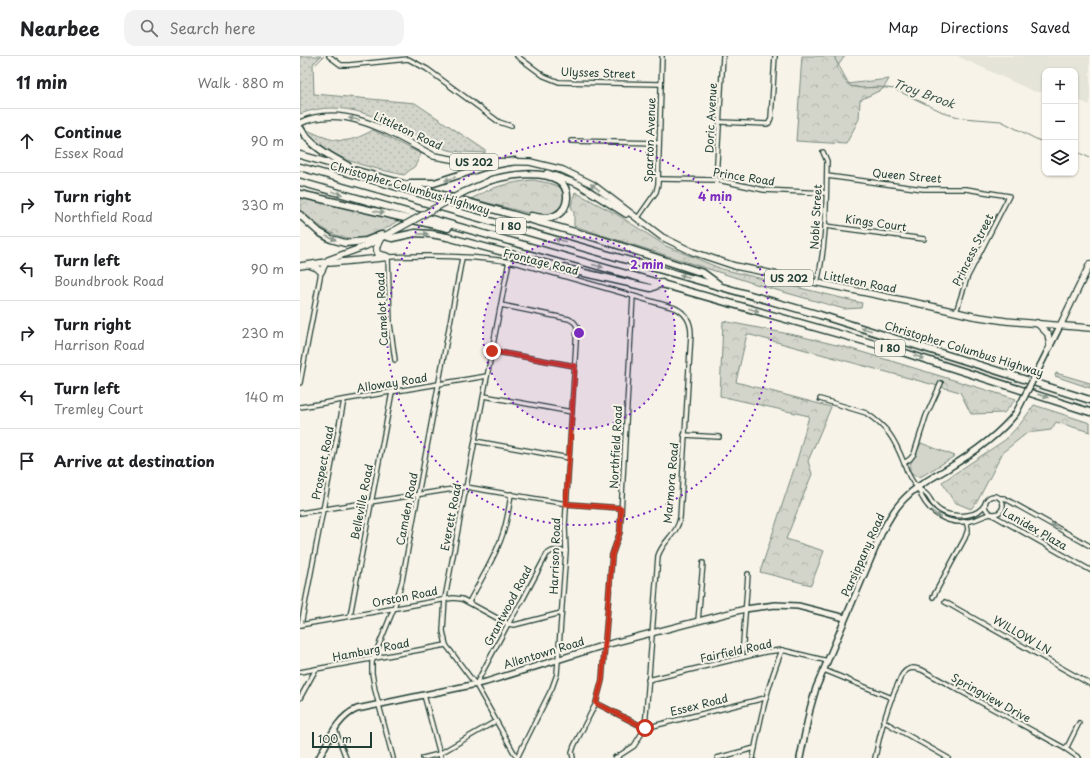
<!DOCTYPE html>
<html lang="en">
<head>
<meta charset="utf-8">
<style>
	body { margin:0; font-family:"Playpen Sans",sans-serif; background:#f2f2f2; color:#202124 }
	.controls { position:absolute; right:12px; top:12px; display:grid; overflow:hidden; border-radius:8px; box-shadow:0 1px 3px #0004 }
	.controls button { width:36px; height:36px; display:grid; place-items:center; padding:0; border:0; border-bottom:1px solid #e0e0e0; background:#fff; color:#202124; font:20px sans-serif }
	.scale { position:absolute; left:12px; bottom:10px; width:60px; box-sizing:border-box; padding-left:4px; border:2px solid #1f3d34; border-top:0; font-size:11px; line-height:14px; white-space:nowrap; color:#1f3d34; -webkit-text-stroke:3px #f7f3e8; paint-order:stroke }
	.stop { position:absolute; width:12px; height:12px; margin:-9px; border:3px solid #c8321e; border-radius:50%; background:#fff }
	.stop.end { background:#c8321e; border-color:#fff; box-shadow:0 1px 4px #0008 }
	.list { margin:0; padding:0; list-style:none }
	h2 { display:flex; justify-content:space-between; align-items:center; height:52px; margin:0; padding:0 16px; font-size:17px }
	h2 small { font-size:13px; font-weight:400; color:#757577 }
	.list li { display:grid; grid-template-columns:26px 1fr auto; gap:12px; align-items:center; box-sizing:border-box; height:64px; padding:0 16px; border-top:1px solid #e0e0e0 }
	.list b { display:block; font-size:15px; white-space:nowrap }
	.list p { margin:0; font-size:13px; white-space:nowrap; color:#757577 }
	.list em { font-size:13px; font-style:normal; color:#757577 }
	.icon { flex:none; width:22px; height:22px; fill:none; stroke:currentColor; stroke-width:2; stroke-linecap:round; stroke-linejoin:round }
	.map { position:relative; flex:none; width:790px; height:702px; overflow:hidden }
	header { display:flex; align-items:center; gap:24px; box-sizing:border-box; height:56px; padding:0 20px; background:#fff; border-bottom:1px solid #e0e0e0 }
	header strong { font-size:19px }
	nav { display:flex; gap:22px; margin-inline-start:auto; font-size:14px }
	.search { width:280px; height:36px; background:#f2f2f2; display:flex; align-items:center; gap:10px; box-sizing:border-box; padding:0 14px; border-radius:12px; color:#757577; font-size:15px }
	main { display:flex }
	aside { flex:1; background:#fff }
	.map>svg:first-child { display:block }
	.built { fill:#e5e4d9 }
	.grass { fill:url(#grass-dots); stroke:#79897f }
	.forest { fill:url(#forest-crowns); stroke:#79897f }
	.park { fill:#d3d5ca; stroke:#79897f }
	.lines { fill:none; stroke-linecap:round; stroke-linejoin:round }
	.stream { stroke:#6f8077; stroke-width:1 }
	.street-casing { stroke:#1f3d34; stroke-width:6 }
	.secondary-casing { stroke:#1f3d34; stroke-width:8 }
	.primary-casing { stroke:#1f3d34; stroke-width:8 }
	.highway-casing { stroke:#1f3d34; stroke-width:9 }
	.street { stroke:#f7f3e8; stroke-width:3.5 }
	.secondary { stroke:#f7f3e8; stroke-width:5 }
	.primary { stroke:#f7f3e8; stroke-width:5.5 }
	.highway { stroke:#f7f3e8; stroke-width:6 }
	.secondary-bridge-casing { stroke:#1f3d34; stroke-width:8; stroke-linecap:butt }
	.primary-bridge-casing { stroke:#1f3d34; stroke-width:8; stroke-linecap:butt }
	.secondary-bridge { stroke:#f7f3e8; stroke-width:5 }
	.primary-bridge { stroke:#f7f3e8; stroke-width:5.5 }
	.oneway { fill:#8b988e }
	.route { stroke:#c8321e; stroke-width:5 }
	.ring { fill:none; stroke:#7b2cbf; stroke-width:2; stroke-dasharray:2 4 }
	.labels { text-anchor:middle; stroke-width:4; stroke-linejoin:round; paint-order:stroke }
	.shield { fill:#f7f3e8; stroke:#60746a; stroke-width:1 }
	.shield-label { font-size:10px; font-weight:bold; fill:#1f3d34 }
	.street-label { font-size:11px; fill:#1f3d34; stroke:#f7f3e8 }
	.water-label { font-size:12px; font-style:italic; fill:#405950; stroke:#f7f3e8 }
	.centre { fill:#7b2cbf; stroke:#f7f3e8; stroke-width:2 }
	.ring-label { font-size:12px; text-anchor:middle; font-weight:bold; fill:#7b2cbf; stroke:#f7f3e8; stroke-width:4; stroke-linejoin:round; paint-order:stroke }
</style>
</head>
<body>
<header>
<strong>Nearbee</strong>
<div class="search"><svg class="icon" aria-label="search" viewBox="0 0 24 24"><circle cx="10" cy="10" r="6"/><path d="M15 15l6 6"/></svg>Search here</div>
<nav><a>Map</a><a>Directions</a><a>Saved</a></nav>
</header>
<main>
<aside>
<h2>11 min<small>Walk · 880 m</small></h2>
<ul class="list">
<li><svg class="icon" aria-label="ahead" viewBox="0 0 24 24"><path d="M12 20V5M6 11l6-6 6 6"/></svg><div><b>Continue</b><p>Essex Road</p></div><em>90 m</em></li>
<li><svg class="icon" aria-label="right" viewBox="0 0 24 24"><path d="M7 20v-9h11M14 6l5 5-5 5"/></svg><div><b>Turn right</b><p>Northfield Road</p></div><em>330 m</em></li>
<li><svg class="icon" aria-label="left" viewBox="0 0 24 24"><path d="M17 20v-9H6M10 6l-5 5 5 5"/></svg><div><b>Turn left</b><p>Boundbrook Road</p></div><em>90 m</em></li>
<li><svg class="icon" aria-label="right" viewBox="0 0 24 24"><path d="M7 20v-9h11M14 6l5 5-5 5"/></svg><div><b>Turn right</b><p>Harrison Road</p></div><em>230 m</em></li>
<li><svg class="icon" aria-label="left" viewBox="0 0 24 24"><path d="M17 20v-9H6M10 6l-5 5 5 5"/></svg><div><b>Turn left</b><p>Tremley Court</p></div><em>140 m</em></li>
<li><svg class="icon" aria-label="arrive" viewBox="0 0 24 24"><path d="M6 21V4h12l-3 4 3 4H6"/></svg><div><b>Arrive at destination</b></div></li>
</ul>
</aside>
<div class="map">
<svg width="790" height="702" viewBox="0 0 790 702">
	<defs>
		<pattern id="grass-dots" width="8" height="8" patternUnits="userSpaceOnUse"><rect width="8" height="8" fill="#d3d5ca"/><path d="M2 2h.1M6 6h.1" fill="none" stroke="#b5b8ae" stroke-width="1.8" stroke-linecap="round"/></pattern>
		<pattern id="forest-crowns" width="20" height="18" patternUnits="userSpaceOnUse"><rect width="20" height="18" fill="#d3d5ca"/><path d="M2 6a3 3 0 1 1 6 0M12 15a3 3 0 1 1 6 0" fill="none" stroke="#b5b8ae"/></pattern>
	</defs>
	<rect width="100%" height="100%" fill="#f7f3e8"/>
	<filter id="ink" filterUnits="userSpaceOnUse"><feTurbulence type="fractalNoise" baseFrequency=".025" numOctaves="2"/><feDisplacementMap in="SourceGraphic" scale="8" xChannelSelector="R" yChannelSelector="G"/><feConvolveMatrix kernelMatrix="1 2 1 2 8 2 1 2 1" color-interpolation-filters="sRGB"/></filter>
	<g filter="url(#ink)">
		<polygon class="built" points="657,0 790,0 790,49 775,43 775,15 745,15 745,36 735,36"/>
		<g class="grass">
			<path d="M0 0H21L13 8 14 38 115 47 185 94V97C172 96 157 97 145 93 137 90 130 86 123 83 83 64 44 41 0 58Z"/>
			<path d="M73 74 121 98 115 110 104 119C70 111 28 105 7 74 34 86 45 90 73 74Z"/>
		</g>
		<g class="forest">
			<polygon points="502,0 545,0 537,11 547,28 589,23 583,33 560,44 559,63 546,88 496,85"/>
			<path d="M233 124 249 127 263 132C273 171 228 157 208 152 196 149 184 146 171 143 194 130 207 127 233 124Z"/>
			<polygon points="275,136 318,159 366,190 422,213 562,247 561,252 544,253 462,230 274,170 274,157 271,150"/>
			<path d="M0 142 99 164C92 168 85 174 77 177 45 192 23 174 0 154Z"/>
			<polygon points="423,265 499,280 545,291 716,343 704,357 671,358 660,336 447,278 436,326 531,351 508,405 512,418 486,483 524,495 511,529 460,516 498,401 509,360 420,340"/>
			<polygon points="756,317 790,327 790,332 755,320"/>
			<polygon points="734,349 790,367 790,376 756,366 751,374 727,377 703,396 678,444 671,453 654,446 642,426 705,384 721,367"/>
		</g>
		<path class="park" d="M621 387 655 400 622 420C614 422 609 418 610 409Z"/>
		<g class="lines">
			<g class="stream">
				<polyline points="535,0 535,3 550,30 562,32 579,31 594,33 647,58 663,62 701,65 736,83 745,87"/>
				<polyline points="16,8 24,0"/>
				<polyline points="775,95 790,102"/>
			</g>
			<defs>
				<g id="street">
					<polyline points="29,0 41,9 49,9 108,3 127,13 199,66 211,70"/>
					<polyline points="217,0 244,20 259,26 361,28"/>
					<polyline points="420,66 467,68 469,67 471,62 475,0"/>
					<polyline points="271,85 359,87"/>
					<polyline points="527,120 623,133 666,133 709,140 667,222 656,256"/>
					<polyline points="359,123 418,124 464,134 526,137"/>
					<polyline points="416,124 423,0"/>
					<polyline points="337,163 356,136 358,128 362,0"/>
					<polyline points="525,170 624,183"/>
					<polyline points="209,205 145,542 143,575 146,589 176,629 217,702"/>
					<path d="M517 227C527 187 526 146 527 105L523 96"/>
					<polyline points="201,249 269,263 274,266 277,270 265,470 266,495 257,618 252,632 217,702"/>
					<polyline points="192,295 275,310"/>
					<path d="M95 304 90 268 88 201C129 199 178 200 218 207L375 252C386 257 391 266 391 278L380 462C377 479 363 484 358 500L345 672 334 690 317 701"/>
					<polyline points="0,327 21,216"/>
					<path d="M641 327 626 360 614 398 610 403 604 407C607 416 610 424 617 431 620 434 624 436 627 439 630 442 631 446 634 449 642 459 656 461 668 459 676 458 681 455 685 448"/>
					<polyline points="184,340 272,356"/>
					<path d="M520 343 566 357C588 372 594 382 604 407"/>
					<polyline points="0,351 187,320"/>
					<polyline points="384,379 419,381"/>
					<polyline points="175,385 269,402"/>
					<path d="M618 432C626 455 647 472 674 464 680 462 685 459 691 458L790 514"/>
					<circle cx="694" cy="449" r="9"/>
					<polyline points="700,442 704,442 790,490"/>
					<polyline points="0,457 166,431 267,448 321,452"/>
					<polyline points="633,541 665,482 668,473 666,465"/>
					<path d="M169 546C180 525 193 505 201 483 207 468 209 453 211 438"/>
					<polyline points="645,546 790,628"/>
					<polyline points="50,560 92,336"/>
					<polyline points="398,565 403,507"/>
					<polyline points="0,569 153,542 162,543 208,568 214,569 261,557"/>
					<polyline points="1,569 44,344"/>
					<polyline points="442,601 448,518"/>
					<polyline points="524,614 592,642"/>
					<polyline points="0,616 146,589"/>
					<polyline points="348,624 465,596 482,594 528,605"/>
					<polyline points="176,628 208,568 222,545 247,498 252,495 266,495"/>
					<polyline points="124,639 141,702"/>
					<polyline points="0,642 16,613"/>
					<polyline points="296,647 345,672 465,642"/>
					<polyline points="583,665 648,702"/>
					<polyline points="35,673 46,702"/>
					<polyline points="766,693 779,667"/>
					<polyline points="93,702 75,634 72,617 72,606 94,552 102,525 162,202"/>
					<polyline points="123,702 139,698 196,665"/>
					<polyline points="273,702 272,696 274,690 296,647 302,624 312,499 320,476 333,240"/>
					<polyline points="417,702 455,692"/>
					<path d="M453 702C460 664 467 631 482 594"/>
					<path d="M575 702C580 677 586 653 597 630 600 624 601 617 607 614 612 610 617 613 622 614L766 693 779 702"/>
				</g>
				<g id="secondary">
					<polyline points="740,310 760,270"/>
					<path d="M19 702C29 684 37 661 57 653L186 626 305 589 445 553 475 549 498 550 545 562"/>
					<polyline points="316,702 317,702"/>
					<path d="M500 702 510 653 516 632 582 476C588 464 595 452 604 443 616 430 632 422 647 413 672 398 698 380 716 357"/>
				</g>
				<g id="primary">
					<path d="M0 67C46 46 94 79 134 100L162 105 230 106 263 114 292 128 362 181 393 196 435 210 626 249 673 260 706 265 790 272"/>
					<polyline points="247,117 278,128 326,158"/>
					<polyline points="164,136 194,123"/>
					<path d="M80 184C77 188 75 193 78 198L86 200"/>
					<polyline points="9,209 17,212 21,216 26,206 30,207 82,202 88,201"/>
					<polyline points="0,210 26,206 28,204 66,190 101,171"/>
					<polyline points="737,267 748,278 750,290"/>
					<polyline points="760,270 790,208"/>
				</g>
				<g id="highway">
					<path d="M0 72C12 91 30 100 48 110"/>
					<polyline points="0,99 296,182 403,217 418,228"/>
					<polyline points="0,111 520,259 790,344"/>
					<path d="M191 124C209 119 241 114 258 124 271 132 270 153 255 160 248 163 239 162 231 160"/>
					<polyline points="0,126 596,294 790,356"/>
					<polyline points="111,127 134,127 184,111 215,105"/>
					<polyline points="0,138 148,172"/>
					<polyline points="0,159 19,176 31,183 45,187 66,185 81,179 92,182 115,177 131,178 147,181 271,214 351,232 362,227"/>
				</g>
			</defs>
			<use href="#street" class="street-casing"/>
			<use href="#secondary" class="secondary-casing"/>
			<use href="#primary" class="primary-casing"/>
			<use href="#highway" class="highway-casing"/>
			<use href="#street" class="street"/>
			<use href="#secondary" class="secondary"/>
			<use href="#primary" class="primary"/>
			<use href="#highway" class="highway"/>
			<defs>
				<polyline id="secondary-bridge" points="716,357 740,310"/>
				<polyline id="primary-bridge" points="101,171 164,136"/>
			</defs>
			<use href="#secondary-bridge" class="secondary-bridge-casing"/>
			<use href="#primary-bridge" class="primary-bridge-casing"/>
			<use href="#secondary-bridge" class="secondary-bridge"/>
			<use href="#primary-bridge" class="primary-bridge"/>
		</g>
		<defs><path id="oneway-solid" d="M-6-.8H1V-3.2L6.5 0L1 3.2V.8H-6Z"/></defs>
		<g class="oneway">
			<use href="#oneway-solid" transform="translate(54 63) rotate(-168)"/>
			<use href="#oneway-solid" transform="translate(150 123) rotate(161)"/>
			<use href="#oneway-solid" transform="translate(295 131) rotate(-144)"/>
			<use href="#oneway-solid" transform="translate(37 137) rotate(16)"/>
			<use href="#oneway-solid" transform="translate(79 156) rotate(12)"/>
			<use href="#oneway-solid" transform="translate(123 178) rotate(2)"/>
			<use href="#oneway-solid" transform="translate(31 182) rotate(23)"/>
			<use href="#oneway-solid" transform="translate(260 184) rotate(-164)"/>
			<use href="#oneway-solid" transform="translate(298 210) rotate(15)"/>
			<use href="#oneway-solid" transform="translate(385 220) rotate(-164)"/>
			<use href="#oneway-solid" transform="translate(454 254) rotate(16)"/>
			<use href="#oneway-solid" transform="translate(566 273) rotate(-163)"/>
			<use href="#oneway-solid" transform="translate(619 301) rotate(17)"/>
			<use href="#oneway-solid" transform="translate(743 340) rotate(18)"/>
			<use href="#oneway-solid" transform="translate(636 458) rotate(36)"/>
			<use href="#oneway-solid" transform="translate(756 471) rotate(-151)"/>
		</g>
	</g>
	<g class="lines" filter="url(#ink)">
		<polyline class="route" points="192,295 275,310 266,448 321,452 320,476 312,499 302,624 296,647 345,672"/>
	</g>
	<circle cx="279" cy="277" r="96" fill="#7b2cbf" fill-opacity=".12"/>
	<g class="ring">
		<circle cx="279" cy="277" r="96"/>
		<circle cx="279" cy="277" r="192"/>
	</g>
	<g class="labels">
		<g class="shield">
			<rect x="150" y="98" width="48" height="16" rx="3"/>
			<rect x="196" y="162" width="30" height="16" rx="3"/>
			<rect x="465" y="214" width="48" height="16" rx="3"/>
			<rect x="575" y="284" width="30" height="16" rx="3"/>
		</g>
		<g class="shield-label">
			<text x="174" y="110">US 202</text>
			<text x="211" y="174">I 80</text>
			<text x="489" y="226">US 202</text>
			<text x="590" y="296">I 80</text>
		</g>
		<g class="street-label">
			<text transform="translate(298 17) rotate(2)" y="4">Ulysses Street</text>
			<text transform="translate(411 62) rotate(-87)" y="4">Doric Avenue</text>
			<text transform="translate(108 75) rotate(25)" y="4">Littleton Road</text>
			<text transform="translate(350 84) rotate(-88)" y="4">Sparton Avenue</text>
			<text transform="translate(607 120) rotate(5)" y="4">Queen Street</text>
			<text transform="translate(444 121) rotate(9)" y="4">Prince Road</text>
			<text transform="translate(110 132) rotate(16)" y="4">Christopher Columbus Highway</text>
			<text transform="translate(516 161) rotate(-87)" y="4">Noble Street</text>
			<text transform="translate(576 167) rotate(8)" y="4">Kings Court</text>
			<text transform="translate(673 194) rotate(-64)" y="4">Princess Street</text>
			<text transform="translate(241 206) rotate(14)" y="4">Frontage Road</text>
			<text transform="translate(560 226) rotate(11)" y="4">Littleton Road</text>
			<text transform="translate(82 253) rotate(-93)" y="4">Camelot Road</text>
			<text transform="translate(664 293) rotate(17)" y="4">Christopher Columbus Highway</text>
			<text transform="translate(92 327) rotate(-9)" y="4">Alloway Road</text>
			<text transform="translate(316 391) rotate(-87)" y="4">Northfield Road</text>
			<text transform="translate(23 407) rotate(-79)" y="4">Prospect Road</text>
			<text transform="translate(371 427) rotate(-85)" y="4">Marmora Road</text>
			<text transform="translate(62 446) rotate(-79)" y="4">Belleville Road</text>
			<text transform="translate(107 453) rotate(-79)" y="4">Camden Road</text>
			<text transform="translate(151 461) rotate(-79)" y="4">Everett Road</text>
			<text transform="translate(735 473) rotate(30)" y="4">Lanidex Plaza</text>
			<text transform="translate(563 499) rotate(-66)" y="4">Parsippany Road</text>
			<text transform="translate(255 500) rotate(-88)" y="4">Harrison Road</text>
			<text transform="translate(105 541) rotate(-11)" y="4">Orston Road</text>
			<text transform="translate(208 550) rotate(-62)" y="4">Grantwood Road</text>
			<text transform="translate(722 579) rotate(30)" y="4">WILLOW LN</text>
			<text transform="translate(71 594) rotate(-11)" y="4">Hamburg Road</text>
			<text transform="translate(436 595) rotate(-12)" y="4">Fairfield Road</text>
			<text transform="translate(244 597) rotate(-17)" y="4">Allentown Road</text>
			<text transform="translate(691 642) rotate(29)" y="4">Springview Drive</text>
			<text transform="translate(399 649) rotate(-14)" y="4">Essex Road</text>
		</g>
		<g class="water-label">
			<text transform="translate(624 38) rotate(20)" y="4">Troy Brook</text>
		</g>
	</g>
	<circle cx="279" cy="277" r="6" class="centre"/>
	<g class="ring-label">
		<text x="415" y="145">4 min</text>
		<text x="347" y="213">2 min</text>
	</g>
</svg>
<div class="controls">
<button>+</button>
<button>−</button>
<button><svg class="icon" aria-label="layers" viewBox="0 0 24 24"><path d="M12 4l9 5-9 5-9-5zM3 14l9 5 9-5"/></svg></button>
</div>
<div class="scale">100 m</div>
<div class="stop" style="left:345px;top:672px"></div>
<div class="stop end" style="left:192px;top:295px"></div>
</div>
</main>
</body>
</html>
